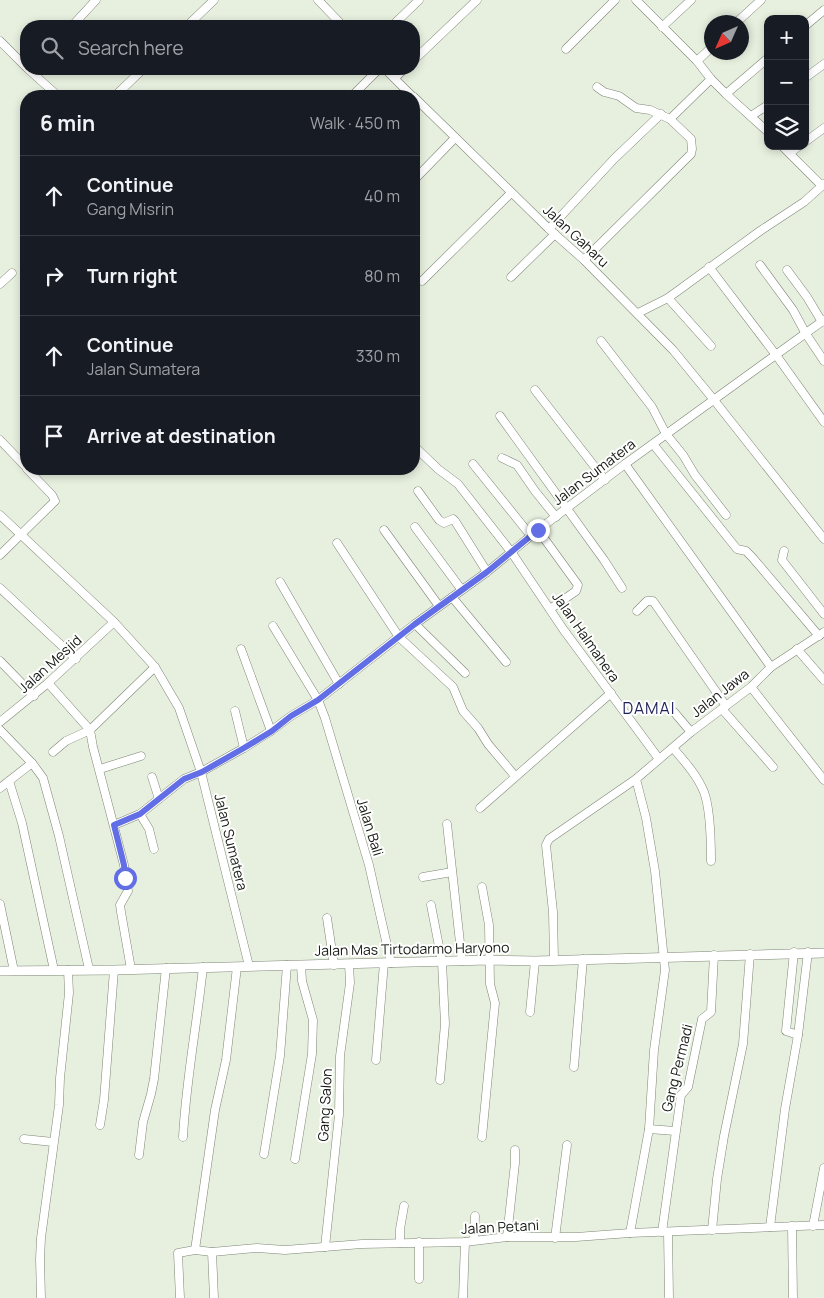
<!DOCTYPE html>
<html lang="en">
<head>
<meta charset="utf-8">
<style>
	body { margin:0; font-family:Manrope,sans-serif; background:#20242c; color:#f1f3f6 }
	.controls { position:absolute; right:15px; top:15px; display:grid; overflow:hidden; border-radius:10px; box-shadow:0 2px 8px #0003 }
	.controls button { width:45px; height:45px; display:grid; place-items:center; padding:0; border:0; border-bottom:1px solid #363941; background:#171b24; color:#f1f3f6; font:25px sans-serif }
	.compass { position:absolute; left:704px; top:15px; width:45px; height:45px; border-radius:50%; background:#171b24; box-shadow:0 2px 8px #0003; rotate:225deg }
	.stop { position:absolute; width:15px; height:15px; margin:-11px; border:4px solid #626ee6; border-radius:50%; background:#fff }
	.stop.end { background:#626ee6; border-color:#fff; box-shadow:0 1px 5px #0008 }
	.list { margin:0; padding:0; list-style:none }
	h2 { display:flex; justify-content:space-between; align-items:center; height:65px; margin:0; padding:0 20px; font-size:21px }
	h2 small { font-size:16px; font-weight:400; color:#9ea1a6 }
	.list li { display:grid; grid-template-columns:32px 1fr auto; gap:15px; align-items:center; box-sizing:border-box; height:80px; padding:0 20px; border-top:1px solid #363941 }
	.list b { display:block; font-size:19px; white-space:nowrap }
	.list p { margin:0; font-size:16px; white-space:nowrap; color:#9ea1a6 }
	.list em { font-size:16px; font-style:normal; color:#9ea1a6 }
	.icon { flex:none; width:28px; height:28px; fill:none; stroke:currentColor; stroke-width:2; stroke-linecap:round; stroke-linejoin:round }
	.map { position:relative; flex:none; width:824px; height:1298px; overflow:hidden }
	.search { position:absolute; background:#171b24; box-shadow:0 2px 8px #0003; left:20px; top:20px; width:400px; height:55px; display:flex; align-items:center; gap:12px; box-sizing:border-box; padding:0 18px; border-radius:20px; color:#9ea1a6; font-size:19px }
	.panel { position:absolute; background:#171b24; box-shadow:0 2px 8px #0003; left:20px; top:90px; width:400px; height:385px; border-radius:20px }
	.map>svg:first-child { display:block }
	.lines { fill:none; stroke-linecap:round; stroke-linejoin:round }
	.minor-casing { stroke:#7e8677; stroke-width:9 }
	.tertiary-casing { stroke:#7e8677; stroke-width:10 }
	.minor { stroke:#fff; stroke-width:8 }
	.tertiary { stroke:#fff; stroke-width:9 }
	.route { stroke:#626ee6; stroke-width:6 }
	.labels { text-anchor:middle; stroke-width:4; stroke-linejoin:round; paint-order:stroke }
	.street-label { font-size:14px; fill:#151812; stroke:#fff }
	.quarter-label { font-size:16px; letter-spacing:1px; fill:#1e215a; stroke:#fff }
</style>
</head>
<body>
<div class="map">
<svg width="824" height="1298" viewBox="0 0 824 1298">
	<rect width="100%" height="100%" fill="#e7f0df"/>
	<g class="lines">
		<defs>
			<g id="minor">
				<polyline points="318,0 343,26"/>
				<polyline points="636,0 697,61 711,79 726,94 768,132"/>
				<polyline points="737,22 761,0"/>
				<polyline points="72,26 96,0"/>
				<polyline points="187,26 214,0"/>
				<polyline points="392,26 419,0"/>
				<polyline points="805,26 824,10"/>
				<polyline points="662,27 691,0"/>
				<polyline points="0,41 26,67"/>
				<polyline points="566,49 615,0"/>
				<polyline points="414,60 477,0"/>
				<polyline points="697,61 712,47"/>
				<polyline points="28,69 58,96"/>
				<polyline points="385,69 412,96"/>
				<polyline points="395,78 404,69"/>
				<polyline points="805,78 824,64"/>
				<polyline points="597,87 604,92 619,96 636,108 650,110 670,119 711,79"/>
				<polyline points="726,94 768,58"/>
				<polyline points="115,96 143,69"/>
				<polyline points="352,96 379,69"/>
				<polyline points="414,97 549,229 584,260 673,350 714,400 824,539"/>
				<polyline points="751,116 768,105"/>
				<polyline points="805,142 824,128"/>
				<polyline points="782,146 822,186"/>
				<polyline points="790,153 799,146"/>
				<polyline points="414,180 455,138"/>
				<polyline points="549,229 614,159 661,114"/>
				<polyline points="584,260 691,154 692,149 691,139 670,119"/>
				<polyline points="760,265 793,310 806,334 824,361"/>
				<polyline points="709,267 776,355 824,422"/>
				<polyline points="787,270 807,297 822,322"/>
				<polyline points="511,277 555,234"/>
				<polyline points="422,281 511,193"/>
				<polyline points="0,284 12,273"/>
				<polyline points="668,298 711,346"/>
				<polyline points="638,313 668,298 760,231 804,202 824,184"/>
				<polyline points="601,341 652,407 666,434 683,455 695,475 726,515"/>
				<polyline points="535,390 605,480"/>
				<polyline points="500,416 604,560 622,588"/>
				<polyline points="0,440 26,467"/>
				<polyline points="653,444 737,549 746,551 752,557 819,636"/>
				<polyline points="414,446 438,469 458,484 512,553 563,629 659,759"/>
				<polyline points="502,458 517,465 535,491 556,517"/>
				<polyline points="473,464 527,531 534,534"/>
				<polyline points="625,464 771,667"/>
				<polyline points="418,491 439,520 444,523 453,519 455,521 487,572"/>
				<polyline points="0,515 114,622 155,667 179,708 201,772 249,966"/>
				<polyline points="415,527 461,589"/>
				<polyline points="384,530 439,606"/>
				<polyline points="538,530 578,585 576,591 550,609"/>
				<polyline points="337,543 399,637 453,687 463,711 478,728 488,744 515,776"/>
				<polyline points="784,551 782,560 824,614"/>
				<polyline points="0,555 55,501 52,495 27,469"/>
				<polyline points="280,582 339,684"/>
				<polyline points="0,588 76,659"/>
				<polyline points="452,597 506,662"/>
				<polyline points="637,611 647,601 653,601 726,706"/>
				<polyline points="415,624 465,673"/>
				<polyline points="273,626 318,700 325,718 369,865 391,963"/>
				<polyline points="241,649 271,731"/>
				<polyline points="797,649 824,680"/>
				<polyline points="0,661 34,696"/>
				<polyline points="48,683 90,730 93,747 124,865 128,891 120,905 121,912 131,969"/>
				<polyline points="751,687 824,780"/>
				<polyline points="722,709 773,767"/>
				<polyline points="235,711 244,748"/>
				<polyline points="674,712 691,732"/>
				<polyline points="0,722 48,683 114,622"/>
				<polyline points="0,730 32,763 0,788"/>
				<path d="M673 748C685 762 697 775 704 792 710 808 711 843 711 861"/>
				<polyline points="53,752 66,741 90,730 155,667"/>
				<polyline points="32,763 43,778 59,836 89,969"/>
				<polyline points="100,769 141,756"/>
				<polyline points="152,777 159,799"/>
				<polyline points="9,781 22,823 54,970"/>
				<polyline points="480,808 611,693"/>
				<polyline points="140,814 149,829 154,849"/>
				<polyline points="447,824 462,961"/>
				<polyline points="114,825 140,814 184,779 201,772 244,748 271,731 291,716 318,700 415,624 487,572 538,530 625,464 824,320"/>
				<polyline points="423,877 452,872"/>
				<polyline points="482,887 489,925 490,984 495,1003 482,1137"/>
				<polyline points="0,904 14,971"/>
				<polyline points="431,905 442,962 445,1024 440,1080"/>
				<polyline points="327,918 334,965"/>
				<polyline points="794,952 786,1031 798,1035"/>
				<polyline points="554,960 553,912 546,845 549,839 636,779"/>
				<polyline points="530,1012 535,961"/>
				<polyline points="376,1060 384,963"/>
				<polyline points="574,1067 583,959"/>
				<polyline points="100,1125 104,1100 114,970"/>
				<polyline points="649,1129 675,1131"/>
				<path d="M183 1137C186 1080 197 1024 203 967"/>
				<polyline points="24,1139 53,1142"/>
				<polyline points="264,1154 280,1056 287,965"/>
				<polyline points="139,1155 143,1122 151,1094 154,1079 166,968"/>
				<polyline points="295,1159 312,1054 313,1020 302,981 301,965"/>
				<polyline points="792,1226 793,1298"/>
				<polyline points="813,1226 824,1168"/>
				<polyline points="770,1227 785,1109 798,1035 808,952"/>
				<polyline points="712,1230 717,1179 724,1136 743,1044 750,954"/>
				<polyline points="662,1232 681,1095 688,1087 702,1019 711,1012 714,955"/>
				<polyline points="668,1232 669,1298"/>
				<polyline points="630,1233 649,1129 654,1050 665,970 655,871 646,818 636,779 691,732 751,687 771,667 824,632"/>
				<polyline points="507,1237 515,1163 515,1150"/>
				<polyline points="555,1238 567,1145"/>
				<polyline points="474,1240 475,1216"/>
				<polyline points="400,1243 400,1229 404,1206"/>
				<polyline points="325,1247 339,1115 340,1056 350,983 349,964"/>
				<polyline points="195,1250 215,1110 226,1060 237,967"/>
				<polyline points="212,1252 214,1298"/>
				<polyline points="419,1279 419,1242"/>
				<polyline points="41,1298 40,1259 41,1238 59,1105 60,1078 69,993 68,970"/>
				<polyline points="180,1298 178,1253 195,1250 212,1252 257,1248 285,1250 362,1244 465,1242 507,1237 576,1237 630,1233 824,1225"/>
				<polyline points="463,1298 465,1242"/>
			</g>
			<polyline id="tertiary" points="0,971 114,970 489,960 535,961 824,953"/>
		</defs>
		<use href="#minor" class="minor-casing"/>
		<use href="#tertiary" class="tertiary-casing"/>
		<use href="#minor" class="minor"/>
		<use href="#tertiary" class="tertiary"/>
	</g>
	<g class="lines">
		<polyline class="route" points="125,878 124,865 114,825 140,814 184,779 202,772 244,748 272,731 291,716 318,700 415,624 487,572 538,530"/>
	</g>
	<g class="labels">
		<g class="street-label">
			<text transform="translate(576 236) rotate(43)" y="5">Jalan Gaharu</text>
			<text transform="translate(594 472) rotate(-37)" y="5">Jalan Sumatera</text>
			<text transform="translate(586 637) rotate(55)" y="5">Jalan Halmahera</text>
			<text transform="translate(50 664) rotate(-42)" y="5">Jalan Mesjid</text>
			<text transform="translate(720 693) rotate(-38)" y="5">Jalan Jawa</text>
			<text transform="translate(370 827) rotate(73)" y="5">Jalan Bali</text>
			<text transform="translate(231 842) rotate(76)" y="5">Jalan Sumatera</text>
			<text transform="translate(412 949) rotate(-1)" y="5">Jalan Mas Tirtodarmo Haryono</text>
			<text transform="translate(677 1068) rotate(-76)" y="5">Gang Permadi</text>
			<text transform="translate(325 1105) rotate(-87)" y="5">Gang Salon</text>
			<text transform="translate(500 1227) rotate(-3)" y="5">Jalan Petani</text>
		</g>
		<g class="quarter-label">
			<text x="649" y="714">DAMAI</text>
		</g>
	</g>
</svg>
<div class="controls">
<button>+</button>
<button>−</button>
<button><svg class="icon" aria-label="layers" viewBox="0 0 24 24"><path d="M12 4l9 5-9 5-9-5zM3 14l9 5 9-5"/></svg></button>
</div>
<svg class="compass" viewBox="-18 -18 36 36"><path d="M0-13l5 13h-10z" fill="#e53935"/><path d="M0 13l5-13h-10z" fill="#9ea1a6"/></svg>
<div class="stop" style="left:125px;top:878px"></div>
<div class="stop end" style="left:538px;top:530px"></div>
<div class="search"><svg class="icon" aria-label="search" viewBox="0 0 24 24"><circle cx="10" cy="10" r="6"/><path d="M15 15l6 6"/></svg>Search here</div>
<section class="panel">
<h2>6 min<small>Walk · 450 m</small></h2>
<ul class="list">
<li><svg class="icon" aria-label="ahead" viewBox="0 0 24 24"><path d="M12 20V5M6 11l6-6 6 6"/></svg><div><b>Continue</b><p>Gang Misrin</p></div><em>40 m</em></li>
<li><svg class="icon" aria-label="right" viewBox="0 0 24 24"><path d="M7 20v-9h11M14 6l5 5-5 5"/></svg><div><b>Turn right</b></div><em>80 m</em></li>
<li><svg class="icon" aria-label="ahead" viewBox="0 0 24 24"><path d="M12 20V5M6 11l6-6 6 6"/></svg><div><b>Continue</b><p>Jalan Sumatera</p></div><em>330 m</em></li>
<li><svg class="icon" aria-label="arrive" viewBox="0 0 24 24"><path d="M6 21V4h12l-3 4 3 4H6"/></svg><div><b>Arrive at destination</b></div></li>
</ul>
</section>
</div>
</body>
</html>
